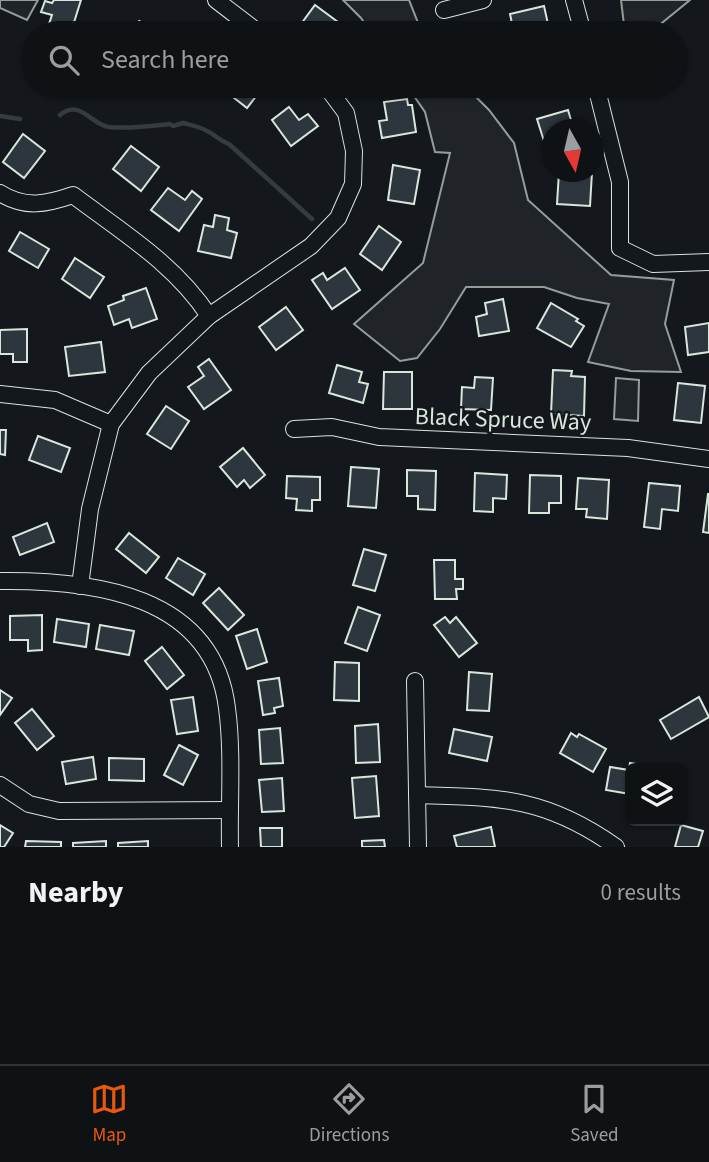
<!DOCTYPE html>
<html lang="en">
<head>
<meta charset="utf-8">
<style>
	body { margin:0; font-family:"Source Sans 3",sans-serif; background:#1d2022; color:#f1f3f6 }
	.controls { position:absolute; right:21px; bottom:21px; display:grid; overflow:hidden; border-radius:10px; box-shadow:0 2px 5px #0004 }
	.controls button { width:63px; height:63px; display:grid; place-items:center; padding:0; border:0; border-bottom:2px solid #2f3234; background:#0f1215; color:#f1f3f6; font:35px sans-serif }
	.compass { position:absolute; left:541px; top:119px; width:63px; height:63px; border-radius:50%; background:#0f1215; box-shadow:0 2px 5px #0004; rotate:172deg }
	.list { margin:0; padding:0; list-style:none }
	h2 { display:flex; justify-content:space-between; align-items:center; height:91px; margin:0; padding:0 28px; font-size:30px }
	h2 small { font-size:23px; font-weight:400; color:#9b9ea0 }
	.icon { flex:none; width:38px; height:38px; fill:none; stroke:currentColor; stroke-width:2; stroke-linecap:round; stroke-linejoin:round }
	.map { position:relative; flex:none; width:709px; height:847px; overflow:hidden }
	.search { position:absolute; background:#0f1215; box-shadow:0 2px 5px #0004; left:21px; right:21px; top:21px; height:77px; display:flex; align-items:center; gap:18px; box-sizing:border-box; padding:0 24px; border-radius:38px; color:#9b9ea0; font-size:26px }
	.sheet { height:217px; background:#0f1215 }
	nav { display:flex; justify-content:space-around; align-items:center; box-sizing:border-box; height:98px; border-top:2px solid #2f3234; background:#0f1215; font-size:19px; color:#9b9ea0 }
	nav a { display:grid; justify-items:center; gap:4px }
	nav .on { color:#ea580c }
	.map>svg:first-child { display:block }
	.green { fill:#202428; stroke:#939e99; stroke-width:2 }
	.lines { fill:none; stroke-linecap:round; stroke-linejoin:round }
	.stream { stroke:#363b3e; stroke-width:4.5 }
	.building { fill:#2c363c; stroke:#d8e6dc; stroke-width:2 }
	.minor-casing { stroke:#d8e6dc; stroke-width:18 }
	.minor { stroke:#14181c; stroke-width:16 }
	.labels { text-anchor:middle; stroke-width:5; stroke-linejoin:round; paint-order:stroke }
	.street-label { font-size:24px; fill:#d8e6dc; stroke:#14181c }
</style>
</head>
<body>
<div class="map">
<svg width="709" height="847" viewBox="0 0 709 847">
	<rect width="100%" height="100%" fill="#14181c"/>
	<g class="green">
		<polygon points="0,0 38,0 27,20 0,8"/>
		<polygon points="343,0 409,0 422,33 371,33 361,18"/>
		<polygon points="621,0 690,0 652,31 625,33"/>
		<polygon points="407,86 446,86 473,94 489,110 514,143 528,200 611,275 674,280 665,324 681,372 631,371 588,362 609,304 577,298 544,287 466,287 440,329 417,358 400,361 354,324 423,263 450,153 435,152 425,112"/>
		<polygon points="616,378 639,380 638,421 614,419"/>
	</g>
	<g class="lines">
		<g class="stream">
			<path d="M60 115C80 98 91 125 109 127 128 129 152 126 170 124L173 126 183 123C191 125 201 127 207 131 216 135 218 140 229 144L312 219"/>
			<polyline points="0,116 20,119"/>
		</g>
	</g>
	<g class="building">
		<polygon points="54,0 81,0 71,32 49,24 52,15 41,12 45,1 52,3"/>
		<polygon points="315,5 342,25 336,33 312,33 301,24"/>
		<polygon points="544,6 550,33 514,33 510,14"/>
		<polygon points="139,21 161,33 132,33"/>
		<polygon points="219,86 264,86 247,108"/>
		<polygon points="407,99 408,105 412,105 416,132 382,138 379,121 387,120 384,102"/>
		<polygon points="289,107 299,120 308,114 318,126 291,146 272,120"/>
		<polygon points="568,110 574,130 552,130 552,157 549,157 537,119"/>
		<polygon points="23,134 45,151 24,178 3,162"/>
		<polygon points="131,146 159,167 141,191 113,169"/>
		<polygon points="393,165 420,170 414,204 388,200"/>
		<polygon points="559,172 592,172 590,206 557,204"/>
		<polygon points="168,188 185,200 192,191 202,199 179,231 151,210"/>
		<polygon points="215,215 229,218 227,230 237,233 231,258 198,251 204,225 213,227"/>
		<polygon points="379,226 401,242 382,270 360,254"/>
		<polygon points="20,232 49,249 38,268 9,251"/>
		<polygon points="75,258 104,277 90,298 62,279"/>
		<polygon points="345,268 360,290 332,309 312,280 323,273 327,280"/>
		<polygon points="146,288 157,319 132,328 129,319 114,325 108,306 124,300 123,296"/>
		<polygon points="503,299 509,331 479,336 476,317 487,314 485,303"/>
		<polygon points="551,303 578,319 576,321 584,326 571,347 537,328"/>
		<polygon points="286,307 303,330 276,350 259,327"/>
		<polygon points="709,323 709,352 688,355 685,327"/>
		<polygon points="27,329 27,362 13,362 13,354 0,354 0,330"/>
		<polygon points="101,342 105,372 69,376 65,347"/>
		<polygon points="209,359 231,390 204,409 188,387 204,376 198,367"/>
		<polygon points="337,365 362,372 359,382 368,384 363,403 329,393"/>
		<polygon points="553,370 572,371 571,376 585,377 584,416 551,414"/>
		<polygon points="384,372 412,372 412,409 383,409"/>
		<polygon points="475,377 493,378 491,410 461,409 462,387 474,388"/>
		<polygon points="678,383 705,386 701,423 674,420"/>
		<polygon points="166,406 189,421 171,449 147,434"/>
		<polygon points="0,430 6,430 5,455 0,454"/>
		<polygon points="38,436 70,448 61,472 29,460"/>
		<polygon points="243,448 265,475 250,488 244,480 237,487 220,467"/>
		<polygon points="351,467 379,469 376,508 348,506"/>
		<polygon points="407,470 436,471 435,510 418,509 418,496 407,496"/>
		<polygon points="475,473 507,475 506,499 493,498 493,512 474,511"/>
		<polygon points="530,475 561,476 561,503 549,503 549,513 529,513"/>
		<polygon points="287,476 320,477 320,500 312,500 312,511 296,510 297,499 286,498"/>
		<polygon points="578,478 609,480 607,519 586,517 587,509 576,509"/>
		<polygon points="649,483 680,486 678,511 662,509 660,529 644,527"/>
		<polygon points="708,494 709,494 709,533 703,532"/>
		<polygon points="47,523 54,542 20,555 13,537"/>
		<polygon points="129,533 159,557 146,573 116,549"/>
		<polygon points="364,549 386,555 375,591 353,585"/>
		<polygon points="178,558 205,574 193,595 166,578"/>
		<polygon points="434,560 455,560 455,579 463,579 463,589 456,589 457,599 435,599"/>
		<polygon points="219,588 244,615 228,630 203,603"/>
		<polygon points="358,607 380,615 367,651 345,643"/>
		<polygon points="42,615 42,650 28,651 28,640 10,640 10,616"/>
		<polygon points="445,617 450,623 456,617 477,643 459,657 434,625"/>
		<polygon points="57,619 89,624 86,647 54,642"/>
		<polygon points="100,625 134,631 129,655 96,649"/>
		<polygon points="257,629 267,662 247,669 236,636"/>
		<polygon points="162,647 184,675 167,689 145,661"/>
		<polygon points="335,662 359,663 359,701 334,700"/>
		<polygon points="469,672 492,674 489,711 467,710"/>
		<polygon points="279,678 283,706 274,708 275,713 263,715 258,681"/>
		<polygon points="0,690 12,698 0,715"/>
		<polygon points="193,697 198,731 177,734 171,700"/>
		<polygon points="699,697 709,717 671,739 660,720"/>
		<polygon points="32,709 54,736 37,750 15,723"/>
		<polygon points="378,724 380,762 356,763 355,726"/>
		<polygon points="280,728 283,763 261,764 259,730"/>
		<polygon points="454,729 492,737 487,761 449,753"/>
		<polygon points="571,733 577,737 579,734 606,749 593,772 560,753"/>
		<polygon points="179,745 198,755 183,785 164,775"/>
		<polygon points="93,757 96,779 66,784 62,762"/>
		<polygon points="109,758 144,759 144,781 109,780"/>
		<polygon points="630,763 649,766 648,768 630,768 630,794 606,790 610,767 629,770"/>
		<polygon points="376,776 379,816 355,818 352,778"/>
		<polygon points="282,778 284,811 262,812 259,780"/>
		<polygon points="0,825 13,833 4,847 0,847"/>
		<polygon points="681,825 703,831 698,847 675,847"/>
		<polygon points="491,827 495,847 457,847 454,836"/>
		<polygon points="260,828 282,828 282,847 261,847"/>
		<polygon points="384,840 385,847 362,847 362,841"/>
		<polygon points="26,841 61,842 61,847 25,847"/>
		<polygon points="106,841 106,847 73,847 73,843"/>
		<polygon points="148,841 148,847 118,847 118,843"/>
	</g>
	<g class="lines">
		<defs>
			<g id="minor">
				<polyline points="216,0 259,33"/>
				<polyline points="574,0 583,33"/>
				<polyline points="444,10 483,0"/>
				<polyline points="596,86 620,182 620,248 653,264 709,262"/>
				<path d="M0 193C25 209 47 204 73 195 122 232 175 264 209 316"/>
				<polyline points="0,394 55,400 111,424"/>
				<polyline points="294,429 332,427 379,437 628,448 709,459"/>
				<path d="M0 581C93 580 213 594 227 708 233 753 229 801 230 847"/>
				<polyline points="80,586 90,509 111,424 149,373 209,316 311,246 338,218 353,184 354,151 346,113 326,86"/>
				<polyline points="415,681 418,847"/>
				<polyline points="0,785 29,804 59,811 230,810"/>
				<path d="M417 795C499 797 546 797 616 847"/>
			</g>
		</defs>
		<use href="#minor" class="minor-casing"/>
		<use href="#minor" class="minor"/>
	</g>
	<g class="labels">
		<g class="street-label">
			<text transform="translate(503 419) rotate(2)" y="8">Black Spruce Way</text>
		</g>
	</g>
</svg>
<div class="controls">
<button><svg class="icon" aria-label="layers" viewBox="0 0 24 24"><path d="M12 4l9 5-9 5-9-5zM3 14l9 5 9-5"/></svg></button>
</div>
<svg class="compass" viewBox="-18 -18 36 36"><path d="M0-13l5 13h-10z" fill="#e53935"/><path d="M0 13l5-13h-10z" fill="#9b9ea0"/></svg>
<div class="search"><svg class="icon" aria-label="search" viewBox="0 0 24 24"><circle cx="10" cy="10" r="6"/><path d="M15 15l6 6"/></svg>Search here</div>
</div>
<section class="sheet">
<h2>Nearby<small>0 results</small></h2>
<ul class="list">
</ul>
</section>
<nav>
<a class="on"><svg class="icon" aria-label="map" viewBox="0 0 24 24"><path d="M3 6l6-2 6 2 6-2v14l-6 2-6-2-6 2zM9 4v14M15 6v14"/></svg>Map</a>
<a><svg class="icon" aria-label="directions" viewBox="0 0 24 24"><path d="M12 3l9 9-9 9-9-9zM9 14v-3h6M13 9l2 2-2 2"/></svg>Directions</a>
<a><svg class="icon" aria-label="saved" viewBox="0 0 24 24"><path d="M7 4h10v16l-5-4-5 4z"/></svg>Saved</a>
</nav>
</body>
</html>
